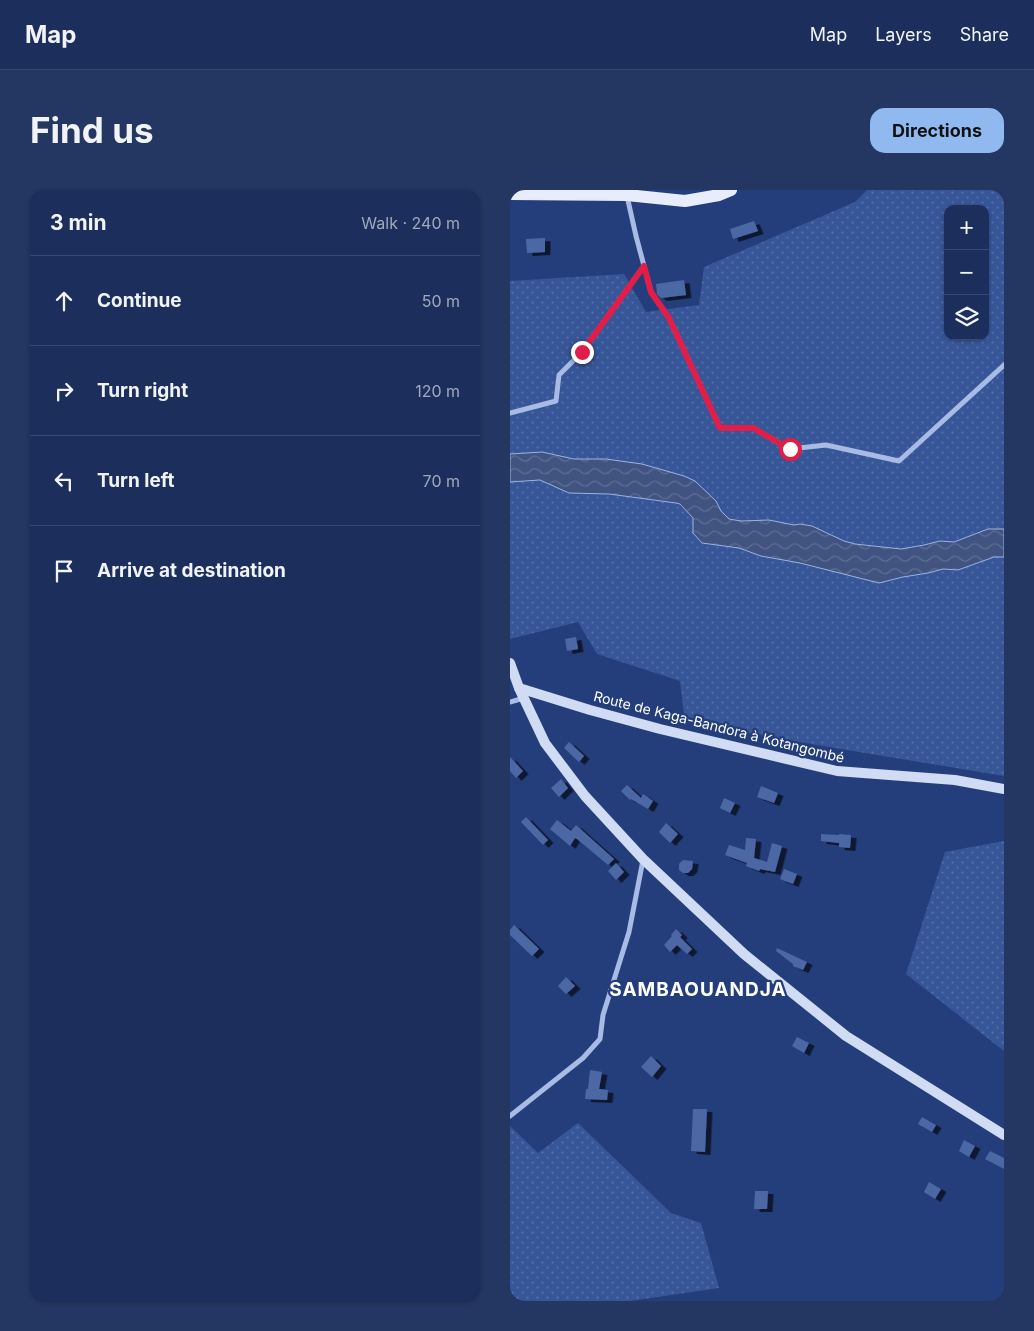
<!DOCTYPE html>
<html lang="en">
<head>
<meta charset="utf-8">
<style>
	body { margin:0; font-family:Inter,sans-serif; background:#243662; color:#f1f3f6 }
	.controls { position:absolute; right:15px; top:15px; display:grid; overflow:hidden; border-radius:10px; box-shadow:0 1px 4px #0004 }
	.controls button { width:45px; height:45px; display:grid; place-items:center; padding:0; border:0; border-bottom:1px solid #394a72; background:#1b2e5c; color:#f1f3f6; font:25px sans-serif }
	.stop { position:absolute; width:15px; height:15px; margin:-11px; border:4px solid #e11d48; border-radius:50%; background:#fff }
	.stop.end { background:#e11d48; border-color:#fff; box-shadow:0 1px 5px #0008 }
	.list { margin:0; padding:0; list-style:none }
	h2 { display:flex; justify-content:space-between; align-items:center; height:65px; margin:0; padding:0 20px; font-size:21px }
	h2 small { font-size:16px; font-weight:400; color:#a0a8bb }
	.list li { display:grid; grid-template-columns:32px 1fr auto; gap:15px; align-items:center; box-sizing:border-box; height:90px; padding:0 20px; border-top:1px solid #394a72 }
	.list b { display:block; font-size:19px; white-space:nowrap }
	.list em { font-size:16px; font-style:normal; color:#a0a8bb }
	.icon { flex:none; width:28px; height:28px; fill:none; stroke:currentColor; stroke-width:2; stroke-linecap:round; stroke-linejoin:round }
	.map { position:relative; flex:none; width:494px; height:1111px; overflow:hidden; border-radius:15px }
	header { display:flex; align-items:center; gap:30px; box-sizing:border-box; height:70px; padding:0 25px; background:#1b2e5c; border-bottom:1px solid #394a72 }
	header strong { font-size:24px }
	nav { display:flex; gap:28px; margin-inline-start:auto; font-size:18px }
	.intro { display:flex; align-items:center; justify-content:space-between; box-sizing:border-box; height:120px; padding:0 30px }
	h1 { margin:0; font-size:35px }
	.button { padding:12px 22px; border-radius:15px; background:#90b9f0; color:#111; font-size:18px; font-weight:700 }
	main { display:flex; gap:30px; padding:0 30px }
	aside { flex:1; background:#1b2e5c; border-radius:15px; box-shadow:0 1px 4px #0004 }
	.map>svg:first-child { display:block }
	.grass { fill:url(#grass-dots); fill-rule:evenodd }
	.water { fill:url(#water-waves); stroke:#9bb4e5 }
	.building { fill:#4c68a4; filter:url(#shadow) }
	.lines { fill:none; stroke-linecap:round; stroke-linejoin:round }
	.street { stroke:#a7bbe5; stroke-width:5 }
	.secondary { stroke:#d0dbf4; stroke-width:10 }
	.primary { stroke:#e7edfc; stroke-width:12 }
	.route { stroke:#e11d48; stroke-width:6 }
	.labels { text-anchor:middle; stroke-width:4.5; stroke-linejoin:round; paint-order:stroke }
	.street-label { font-size:14px; fill:#fff; stroke:#243e7b }
	.district-label { font-size:19px; font-weight:bold; letter-spacing:1px; fill:#fff; stroke:#243e7b }
</style>
</head>
<body>
<header>
<strong>Map</strong>
<nav><a>Map</a><a>Layers</a><a>Share</a></nav>
</header>
<div class="intro"><h1>Find us</h1><a class="button">Directions</a></div>
<main>
<aside>
<h2>3 min<small>Walk · 240 m</small></h2>
<ul class="list">
<li><svg class="icon" aria-label="ahead" viewBox="0 0 24 24"><path d="M12 20V5M6 11l6-6 6 6"/></svg><div><b>Continue</b></div><em>50 m</em></li>
<li><svg class="icon" aria-label="right" viewBox="0 0 24 24"><path d="M7 20v-9h11M14 6l5 5-5 5"/></svg><div><b>Turn right</b></div><em>120 m</em></li>
<li><svg class="icon" aria-label="left" viewBox="0 0 24 24"><path d="M17 20v-9H6M10 6l-5 5 5 5"/></svg><div><b>Turn left</b></div><em>70 m</em></li>
<li><svg class="icon" aria-label="arrive" viewBox="0 0 24 24"><path d="M6 21V4h12l-3 4 3 4H6"/></svg><div><b>Arrive at destination</b></div></li>
</ul>
</aside>
<div class="map">
<svg width="494" height="1111" viewBox="0 0 494 1111">
	<defs>
		<pattern id="grass-dots" width="8" height="8" patternUnits="userSpaceOnUse" patternTransform="scale(1.25)"><rect width="8" height="8" fill="#375698"/><path d="M2 2h.1M6 6h.1" fill="none" stroke="#556fa7" stroke-width="1.8" stroke-linecap="round"/></pattern>
		<pattern id="water-waves" width="16" height="10" patternUnits="userSpaceOnUse" patternTransform="scale(1.25)"><rect width="16" height="10" fill="#415481"/><path d="M0 5q4-4 8 0t8 0" fill="none" stroke="#5e6e94"/></pattern>
		<filter id="shadow"><feDropShadow dx="5.5" dy="3" stdDeviation="0" flood-color="#0009"/></filter>
	</defs>
	<rect width="100%" height="100%" fill="#243e7b"/>
	<g class="grass">
		<path d="M357 0H494V339H478L444 352 430 351 414 355 391 359 345 354 334 351 302 336 290 334 284 335 259 330 231 331 219 329 211 321 206 311 174 286 96 269H64L32 262 0 264V91L114 84 136 122 189 115 194 77 345 12ZM438 19H475V146H438Z"/>
		<polygon points="30,290 59,303 99,304 166,313 169,314 183,328 183,343 192,353 229,358 251,366 290,373 369,393 393,387 418,383 433,379 448,380 484,367 494,367 494,586 319,557 175,532 170,491 87,464 68,432 0,449 0,292"/>
		<polygon points="494,651 494,861 396,784 435,662"/>
		<polygon points="68,933 161,1023 191,1033 209,1098 120,1111 0,1111 0,936 28,963"/>
	</g>
	<polygon class="water" points="32,262 64,269 96,269 132,274 174,286 185,291 206,311 211,321 219,329 231,331 259,330 284,335 290,334 302,336 334,351 345,354 391,359 414,355 430,351 444,352 478,339 494,339 494,367 484,367 448,380 433,379 418,383 393,387 369,393 290,373 251,366 229,358 192,353 183,343 183,328 170,314 166,313 99,304 59,303 30,290 0,292 0,264"/>
	<g class="building">
		<polygon points="244,31 248,41 223,49 220,39"/>
		<polygon points="35,48 35,62 17,63 16,49"/>
		<polygon points="174,90 176,105 151,108 147,104 146,94"/>
		<polygon points="66,447 68,459 57,461 55,449"/>
		<polygon points="59,552 74,566 69,572 54,558"/>
		<polygon points="0,567 13,581 6,588 0,581"/>
		<polygon points="51,589 58,598 49,607 41,598"/>
		<polygon points="117,595 131,608 133,604 143,611 138,619 121,609 120,610 111,601"/>
		<polygon points="251,596 268,603 264,613 247,607"/>
		<polygon points="214,608 225,613 220,623 210,618"/>
		<polygon points="16,627 38,650 33,655 11,632"/>
		<polygon points="47,630 61,641 66,635 104,669 98,675 67,649 65,648 60,656 40,639"/>
		<polygon points="156,633 168,644 160,653 149,642"/>
		<polygon points="311,644 329,645 329,644 341,645 340,658 329,657 329,653 311,651"/>
		<polygon points="236,648 246,649 244,668 257,672 262,653 272,656 265,682 250,679 249,681 236,676 237,673 215,665 219,655 235,660"/>
		<polygon points="173,670 183,671 182,679 178,683 173,683 169,680 169,674"/>
		<polygon points="106,673 114,682 106,690 98,681"/>
		<polygon points="274,679 287,684 283,694 270,689"/>
		<polygon points="4,735 29,759 22,766 0,745 0,740"/>
		<polygon points="166,739 172,745 170,747 182,759 177,764 167,755 160,762 154,755 162,746 161,745"/>
		<polygon points="267,758 297,772 293,780 283,776 283,774 266,761"/>
		<polygon points="56,787 65,796 56,804 48,796"/>
		<polygon points="287,847 299,853 294,863 282,856"/>
		<polygon points="141,866 151,876 142,887 131,877"/>
		<polygon points="80,880 92,882 89,899 98,900 97,910 75,909 76,899 78,899"/>
		<polygon points="183,919 197,919 195,962 181,961"/>
		<polygon points="412,927 426,935 422,942 408,934"/>
		<polygon points="454,950 465,956 459,967 449,961"/>
		<polygon points="480,961 494,968 494,979 475,969"/>
		<polygon points="419,992 431,999 425,1009 414,1002"/>
		<polygon points="245,1001 258,1001 257,1019 244,1019"/>
	</g>
	<g class="lines">
		<g class="street">
			<polyline points="117,6 126,46 141,102 159,128 210,238 243,238 280,259 316,255 389,271 494,175"/>
			<polyline points="0,223 46,211 49,185 72,162 134,76"/>
			<polyline points="0,512 14,508"/>
			<polyline points="0,926 73,868 90,849 93,825 119,742 133,670"/>
		</g>
		<g class="secondary">
			<polyline points="0,473 9,498 35,553 75,606 133,669 234,764 336,846 494,945"/>
			<polyline points="9,498 80,520 150,539 327,581 445,590 494,599"/>
		</g>
		<polyline class="primary" points="0,4 117,5 175,11 209,5 221,0"/>
	</g>
	<g class="lines">
		<polyline class="route" points="72,162 134,76 141,102 159,128 210,238 243,238 280,259"/>
	</g>
	<g class="labels">
		<g class="street-label">
			<text transform="translate(209 537) rotate(14)" y="5">Route de Kaga-Bandora à Kotangombé</text>
		</g>
		<g class="district-label">
			<text x="188" y="806">SAMBAOUANDJA</text>
		</g>
	</g>
</svg>
<div class="controls">
<button>+</button>
<button>−</button>
<button><svg class="icon" aria-label="layers" viewBox="0 0 24 24"><path d="M12 4l9 5-9 5-9-5zM3 14l9 5 9-5"/></svg></button>
</div>
<div class="stop" style="left:280px;top:259px"></div>
<div class="stop end" style="left:72px;top:162px"></div>
</div>
</main>
</body>
</html>
